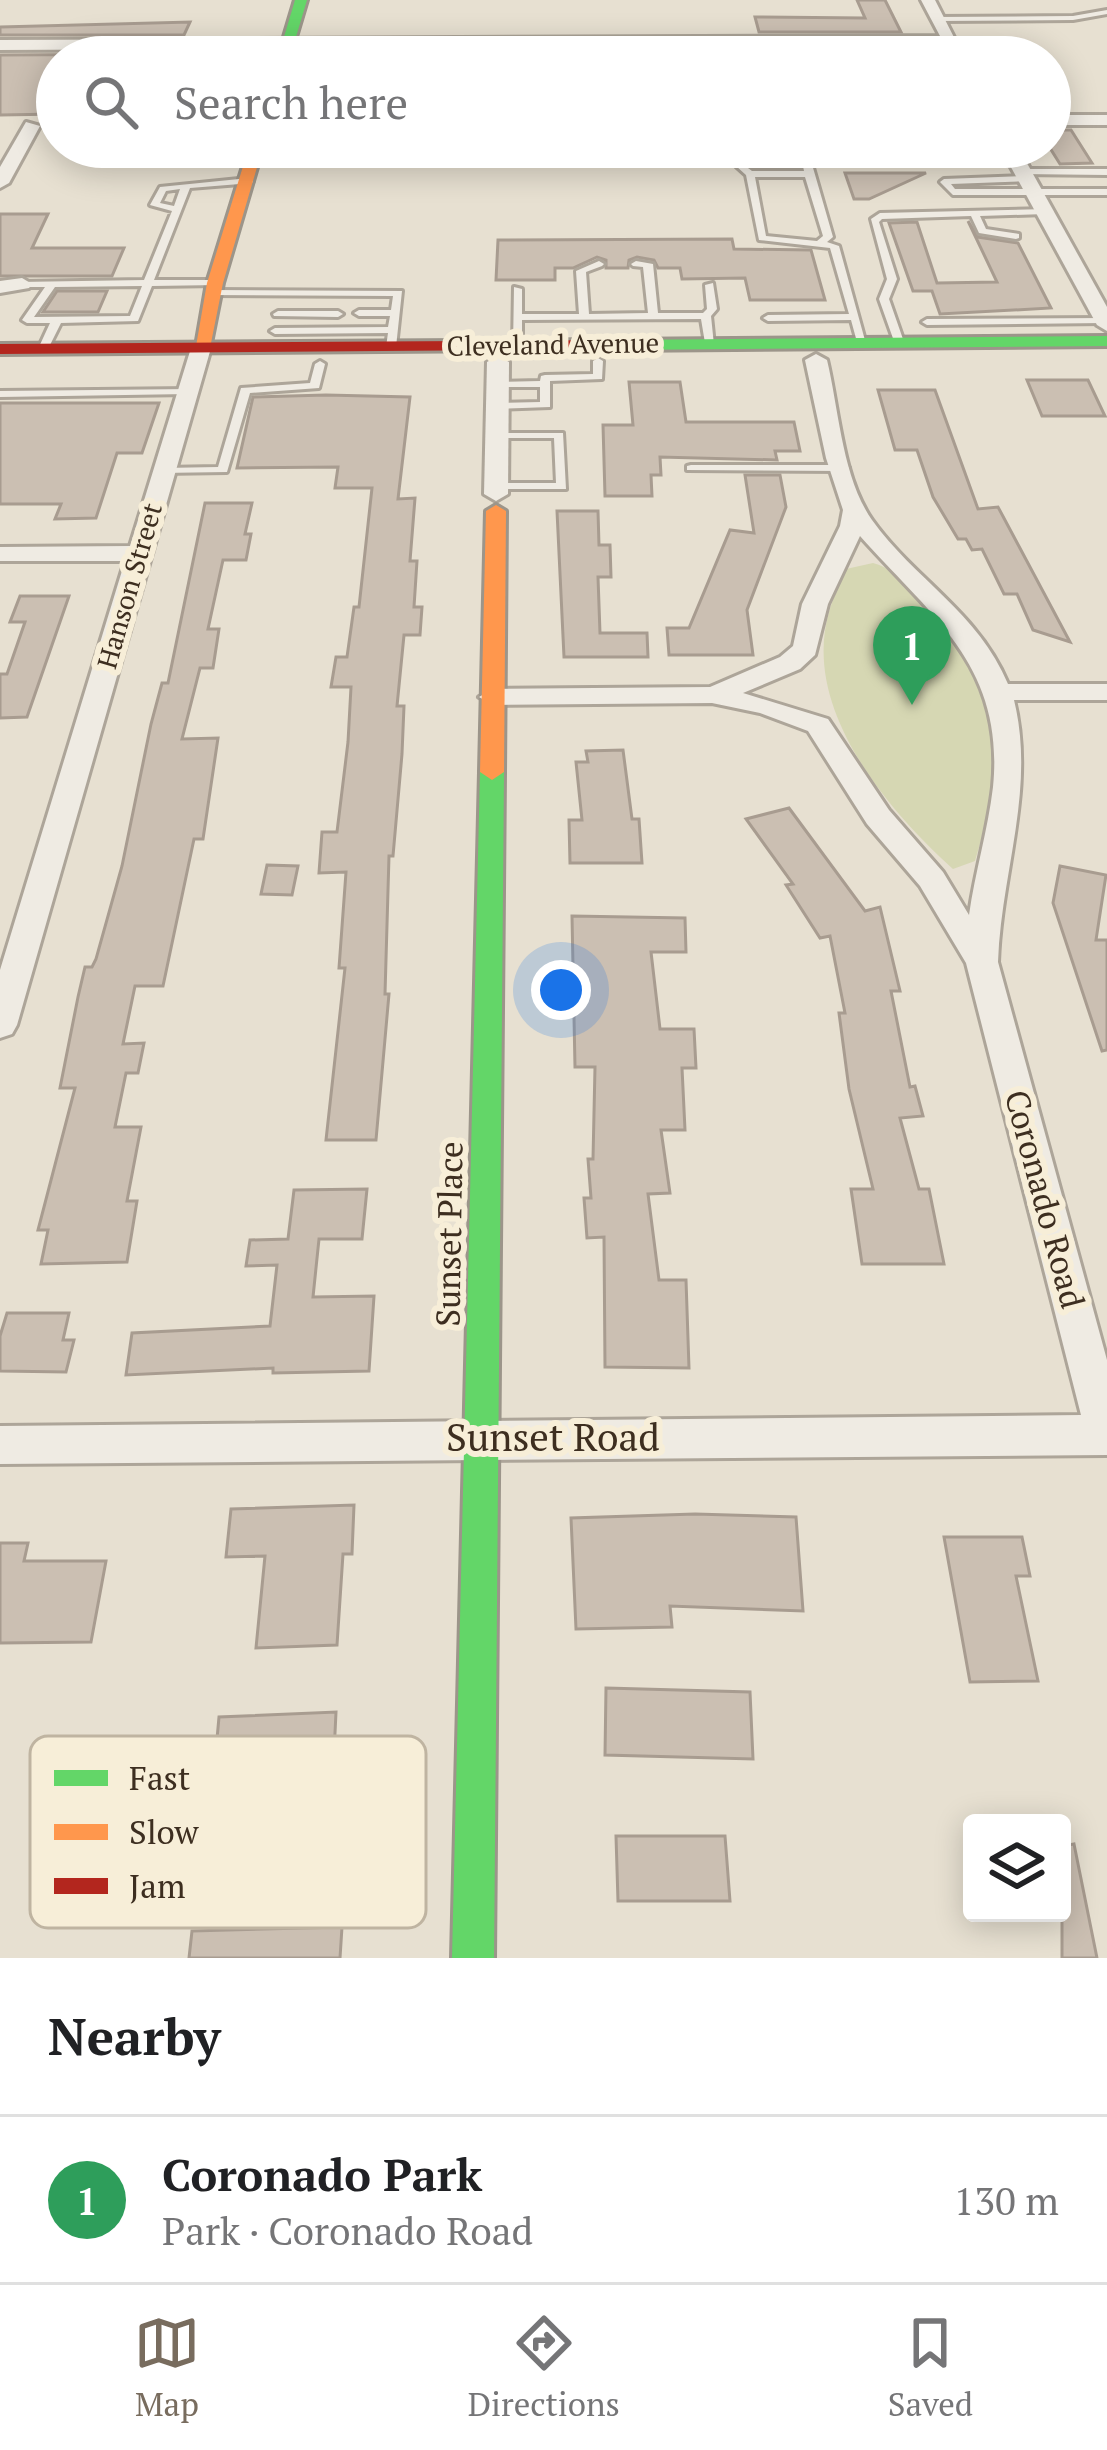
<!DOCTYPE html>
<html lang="en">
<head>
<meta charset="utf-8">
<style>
	body { margin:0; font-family:"PT Serif",serif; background:#f6f6f6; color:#202124 }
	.controls { position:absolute; right:36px; bottom:36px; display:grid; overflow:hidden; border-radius:12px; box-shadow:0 6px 30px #0003 }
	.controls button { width:108px; height:108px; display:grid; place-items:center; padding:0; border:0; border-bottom:3px solid #e0e0e0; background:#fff; color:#202124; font:60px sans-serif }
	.you { position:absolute; left:561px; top:990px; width:42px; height:42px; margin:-30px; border:9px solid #fff; border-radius:50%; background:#1a73e8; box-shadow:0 0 0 18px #1a73e833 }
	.badge { display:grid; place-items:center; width:78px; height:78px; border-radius:50%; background:#786c5e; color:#fff; font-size:39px; font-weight:700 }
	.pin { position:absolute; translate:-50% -99px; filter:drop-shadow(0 3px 6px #0008) }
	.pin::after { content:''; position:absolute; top:63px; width:42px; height:36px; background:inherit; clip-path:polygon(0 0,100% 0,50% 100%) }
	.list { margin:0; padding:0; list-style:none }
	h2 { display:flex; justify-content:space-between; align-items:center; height:156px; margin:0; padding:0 48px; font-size:51px }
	h2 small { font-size:39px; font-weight:400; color:#757577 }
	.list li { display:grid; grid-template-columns:78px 1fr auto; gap:36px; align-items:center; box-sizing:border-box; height:168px; padding:0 48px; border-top:3px solid #e0e0e0 }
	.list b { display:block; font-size:45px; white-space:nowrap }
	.list p { margin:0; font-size:39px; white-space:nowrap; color:#757577 }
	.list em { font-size:39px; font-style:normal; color:#757577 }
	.icon { flex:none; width:66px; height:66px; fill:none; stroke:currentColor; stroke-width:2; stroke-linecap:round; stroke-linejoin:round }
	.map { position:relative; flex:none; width:1107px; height:1958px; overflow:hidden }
	.search { position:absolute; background:#fff; box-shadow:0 6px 30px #0003; left:36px; right:36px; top:36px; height:132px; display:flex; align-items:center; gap:30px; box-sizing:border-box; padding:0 42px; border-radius:66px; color:#757577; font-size:45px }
	.sheet { height:324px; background:#fff }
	nav { display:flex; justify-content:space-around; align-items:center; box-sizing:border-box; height:168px; border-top:3px solid #e0e0e0; background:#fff; font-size:33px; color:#757577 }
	nav a { display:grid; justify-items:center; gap:6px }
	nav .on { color:#786c5e }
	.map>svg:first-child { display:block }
	.green { fill:#d6d7b3 }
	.building { fill:#cbbfb2; stroke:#a89c90; stroke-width:3 }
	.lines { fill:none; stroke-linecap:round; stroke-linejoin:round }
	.lane-casing { stroke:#ada599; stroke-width:6 }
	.street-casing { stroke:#ada599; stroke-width:6 }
	.fast-casing { stroke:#9c958a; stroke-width:6 }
	.slow-casing { stroke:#9c958a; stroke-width:6 }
	.jam-casing { stroke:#9c958a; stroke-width:6 }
	.lane { fill:#efebe3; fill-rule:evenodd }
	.street { fill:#efebe3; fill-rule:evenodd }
	.fast { fill:#63d668; fill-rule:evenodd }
	.slow { fill:#ff974d; fill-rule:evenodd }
	.jam { fill:#b3261e; fill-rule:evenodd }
	.labels { text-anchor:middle; stroke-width:12; stroke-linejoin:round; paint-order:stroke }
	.far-street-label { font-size:27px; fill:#3d2e20; stroke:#f7eed8 }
	.street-label { font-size:33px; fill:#3d2e20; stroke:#f7eed8 }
	.near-street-label { font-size:39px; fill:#3d2e20; stroke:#f7eed8 }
	.key { fill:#f7eed8; stroke:#bfb4a1; stroke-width:3 }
	.key-label { font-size:33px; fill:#3d2e20 }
</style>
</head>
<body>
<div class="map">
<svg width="1107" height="1958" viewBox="0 0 1107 1958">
	<rect width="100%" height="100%" fill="#e7e0d1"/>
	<path class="green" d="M873 563C904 572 915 592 935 616 1004 702 1006 757 975 861L953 869C887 809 801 709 829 612 833 597 841 583 846 569Z"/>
	<g class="building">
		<polygon points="857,0 885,0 901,32 759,32 755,17 865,18"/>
		<polygon points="190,22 184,35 0,35 0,27"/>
		<polygon points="765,50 910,50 913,57 766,57"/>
		<polygon points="0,54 0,55 176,54 57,57 57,114 0,115"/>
		<polygon points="1050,130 1071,130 1092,163 1060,164 1050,148"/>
		<polygon points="845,173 926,173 869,199 854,199"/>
		<polygon points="0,214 48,214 32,248 124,248 112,276 0,276"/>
		<polygon points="968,221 978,237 1018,243 1051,308 940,314 932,291 913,291 889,223 917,222 937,283 997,282"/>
		<polygon points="732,239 734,249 811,250 825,300 750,300 745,278 682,279 680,268 658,268 654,260 637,257 629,260 628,268 606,268 606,260 597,257 573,268 555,268 555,280 496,280 498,240"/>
		<polygon points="57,291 107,291 98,312 43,312"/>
		<polygon points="1027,380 1088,380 1105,416 1042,416"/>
		<polygon points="629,382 680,382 686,422 794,422 800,451 775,451 777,460 660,457 661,475 651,475 652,496 605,496 603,425 633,425"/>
		<polygon points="878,390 935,390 978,509 998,507 1070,642 1033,630 1017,594 1004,594 982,549 972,550 966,539 958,539 933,497 917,450 895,450"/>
		<polygon points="326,395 410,397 398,499 415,498 410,561 417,561 414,607 422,607 420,635 404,635 397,706 404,706 402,754 393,856 389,856 385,994 389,994 376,1140 326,1140 345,968 339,968 346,872 319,873 322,832 337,832 348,742 351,687 331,687 336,657 347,657 354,607 359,607 372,488 335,488 338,467 237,468 253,397"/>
		<polygon points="0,403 159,403 142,453 117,453 96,518 55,519 61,504 0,504"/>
		<polygon points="745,475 780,475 786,507 747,610 753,655 669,655 667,628 689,628 730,530 754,533"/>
		<polygon points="205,503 252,503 245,534 251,534 246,560 223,560 208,629 219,629 213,668 200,668 182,739 218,738 203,839 194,839 163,986 135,986 123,1044 144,1043 138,1073 126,1073 115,1127 141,1127 127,1201 137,1201 127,1262 41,1264 48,1230 38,1230 75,1088 60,1088 78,997 85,967 92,967 96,959 122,866 151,724 162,683 168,683"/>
		<polygon points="557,511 598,511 599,545 610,545 611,577 598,577 600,633 647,633 648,657 564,657"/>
		<polygon points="20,596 69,596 27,717 0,718 0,674 7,674 25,622 10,622"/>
		<polygon points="623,750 632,819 639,819 642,863 570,863 569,820 582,820 576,762 588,762 586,751"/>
		<polygon points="789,808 865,911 880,907 900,991 891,991 910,1087 915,1086 923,1116 900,1118 919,1189 929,1189 944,1264 862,1264 851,1189 873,1189 849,1089 839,1013 845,1013 830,936 820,938 786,885 793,884 746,819"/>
		<polygon points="267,865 298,866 292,895 261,894"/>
		<polygon points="1060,866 1106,875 1096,940 1107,940 1107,1050 1102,1051 1053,903"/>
		<polygon points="572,916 685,918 686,952 651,952 660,1029 694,1029 696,1068 682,1068 685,1130 661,1130 670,1193 648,1194 659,1280 686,1280 689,1368 605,1367 604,1237 587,1238 584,1198 591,1198 588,1159 593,1159 595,1067 575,1067"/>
		<polygon points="367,1189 362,1239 319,1239 313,1297 374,1296 369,1371 273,1373 273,1368 126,1375 132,1333 270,1326 277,1265 246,1266 250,1240 288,1239 294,1190"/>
		<polygon points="7,1313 69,1313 63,1340 74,1340 66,1372 0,1371 0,1336"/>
		<polygon points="354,1505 352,1554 343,1554 337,1645 256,1648 265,1556 226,1557 231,1509"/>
		<polygon points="695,1514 796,1517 803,1611 670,1606 672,1627 576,1629 571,1518"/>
		<polygon points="944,1537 1022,1537 1030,1576 1016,1576 1038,1681 970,1682"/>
		<polygon points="0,1543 28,1543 24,1561 106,1561 91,1642 0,1643"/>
		<polygon points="606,1688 750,1692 753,1759 605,1755"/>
		<polygon points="336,1712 331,1817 280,1819 282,1793 260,1794 262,1769 214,1772 219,1717"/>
		<polygon points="616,1836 725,1836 730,1901 618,1901"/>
		<polygon points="1074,1844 1097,1958 1062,1958 1062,1846"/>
		<polygon points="342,1927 340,1958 189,1958 192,1931"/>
	</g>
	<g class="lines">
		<defs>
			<g id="lane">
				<polygon points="1107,10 1107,14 1073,20 938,21 934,19 938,17 1073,16"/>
				<path d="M731 147H739L744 165 752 171H804L799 147H807L833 237 827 242 839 246 866 344 857 342 851 320 768 321 763 318 768 315 849 314 830 248 759 240 746 175 736 166ZM755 177H805L823 236 817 241 766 236Z"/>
				<polygon points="1023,169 1107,169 1107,175 1020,174 1020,170"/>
				<polygon points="1027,176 1030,177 1030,181 951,184 955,189 1107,189 1107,195 953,195 940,182 944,179"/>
				<path d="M249 178 253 181 252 183 190 188 154 280H215L218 281V285L152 286 138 321 61 323 47 351H39L38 349 50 323H27L22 320 45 287H22L19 286V282L144 280 172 211 150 205 160 187ZM180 189 174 206 160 203 166 191ZM142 286 130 316 34 317 55 287Z"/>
				<polygon points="1048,209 1048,213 1045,214 980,216 986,229 1019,234 1019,238 1016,239 979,233 971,216 882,219 879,222 897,279 889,299 904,342 895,344 879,299 887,279 871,219 880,213"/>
				<polygon points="599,261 604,264 602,266 586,272 589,314 648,313 643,267 633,266 631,264 636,261 653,264 658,313 703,313 707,309 705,285 713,283 717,309 711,316 714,345 705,343 701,319 522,320 522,345 513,347 514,287 522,289 522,314 579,314 576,271"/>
				<polygon points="212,290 402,291 396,347 391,350 386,347 388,333 275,334 270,331 275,328 388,327 390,316 359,316 354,313 359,310 391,310 393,296 208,295 207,293"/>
				<polygon points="278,311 338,311 343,314 338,317 274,316 273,314"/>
				<polygon points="1107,318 1107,322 1104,323 927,325 922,322 927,319"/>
				<polygon points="598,358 603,361 602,379 550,381 550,407 498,409 493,406 498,403 540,402 540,387 499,387 495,386 495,382 540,381 541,376 545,375 593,374 593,361"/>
				<polygon points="320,361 325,364 319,388 250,393 227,472 160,473 158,471 164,468 218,467 241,388 310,383 315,364"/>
				<polygon points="192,389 193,391 188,394 0,397 0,391"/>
				<polygon points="498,433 563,433 566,489 493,489 491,487 497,483 556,483 554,438 494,438 492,436"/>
				<polygon points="691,465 843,465 849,468 843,471 687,470 687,466"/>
			</g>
			<g id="street">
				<polygon points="921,0 935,0 964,57 952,57 945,45 0,50 0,40 940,36"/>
				<rect x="1050" y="115" width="57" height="10"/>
				<polygon points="26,122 40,126 9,183 0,188 0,167"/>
				<polygon points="1000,147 1018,147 1107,307 1107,331 1097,325"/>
				<polygon points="22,278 32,284 29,288 0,293 0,281"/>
				<polygon points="201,342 211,348 17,1025 12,1034 0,1038 0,970 125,561 0,561 0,547 130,546 191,348"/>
				<path d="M816 354 827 360C839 410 842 477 872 520 914 579 978 612 1008 684H1107V700H1014C1036 789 1001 873 998 962L1107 1360V1455L0 1464V1426L1081 1415 966 963 920 886 867 824 808 731 760 713 712 703 493 705 479 697 493 689 710 687 780 657 793 646 802 604 840 526 843 510 826 458 805 360ZM860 536C932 617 1005 666 993 787 988 830 975 872 969 915L943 872 889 810 828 719 743 693 800 669 815 655 828 604Z"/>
				<polygon points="498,356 509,362 508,494 496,501 484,494 487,362"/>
			</g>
			<g id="fast">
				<polygon points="295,0 307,0 290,57 278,57"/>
				<polygon points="1107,336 1107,346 613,350 604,345 613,340"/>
				<polygon points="492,764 504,772 494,1958 452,1958 480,772"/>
			</g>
			<g id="slow">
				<polygon points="249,147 263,147 223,283 210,348 195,352 207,283"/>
				<polygon points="496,505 506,511 504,772 492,780 480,772 486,511"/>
			</g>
			<polygon id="jam" points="613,340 622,345 619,349 0,354 0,344"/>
		</defs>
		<use href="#lane" class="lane-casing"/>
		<use href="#street" class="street-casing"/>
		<use href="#fast" class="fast-casing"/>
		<use href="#slow" class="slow-casing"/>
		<use href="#jam" class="jam-casing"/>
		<use href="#lane" class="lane"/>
		<use href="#street" class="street"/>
		<use href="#fast" class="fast"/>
		<use href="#slow" class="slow"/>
		<use href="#jam" class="jam"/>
	</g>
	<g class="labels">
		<g class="far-street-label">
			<text transform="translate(553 345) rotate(-1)" y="9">Cleveland Avenue</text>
			<text transform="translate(130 586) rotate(-74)" y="9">Hanson Street</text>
		</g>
		<g class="street-label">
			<text transform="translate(1045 1199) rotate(75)" y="12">Coronado Road</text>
			<text transform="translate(449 1234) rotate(-89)" y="12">Sunset Place</text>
		</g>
		<g class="near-street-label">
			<text x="553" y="1451">Sunset Road</text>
		</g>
	</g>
	<rect x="30" y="1736" width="396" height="192" rx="18" class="key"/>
	<rect x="54" y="1770" width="54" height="16" fill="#63d668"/>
	<rect x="54" y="1824" width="54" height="16" fill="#ff974d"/>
	<rect x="54" y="1878" width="54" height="16" fill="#b3261e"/>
	<g class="key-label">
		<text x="129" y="1790">Fast</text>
		<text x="129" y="1844">Slow</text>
		<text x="129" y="1898">Jam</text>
	</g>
</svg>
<div class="controls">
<button><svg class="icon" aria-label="layers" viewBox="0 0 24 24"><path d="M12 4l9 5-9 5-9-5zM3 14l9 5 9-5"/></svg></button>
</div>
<div class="you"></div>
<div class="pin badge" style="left:912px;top:705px;background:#2e9e5b">1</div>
<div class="search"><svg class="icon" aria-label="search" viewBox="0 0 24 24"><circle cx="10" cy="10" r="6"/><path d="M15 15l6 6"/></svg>Search here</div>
</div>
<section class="sheet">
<h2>Nearby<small></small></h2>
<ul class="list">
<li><span class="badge" style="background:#2e9e5b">1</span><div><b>Coronado Park</b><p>Park · Coronado Road</p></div><em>130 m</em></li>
</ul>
</section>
<nav>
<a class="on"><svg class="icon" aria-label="map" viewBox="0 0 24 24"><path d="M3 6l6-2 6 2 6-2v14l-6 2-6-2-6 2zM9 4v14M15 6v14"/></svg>Map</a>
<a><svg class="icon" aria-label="directions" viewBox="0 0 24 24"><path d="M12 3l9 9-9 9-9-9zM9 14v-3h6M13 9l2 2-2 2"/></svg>Directions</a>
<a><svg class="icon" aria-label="saved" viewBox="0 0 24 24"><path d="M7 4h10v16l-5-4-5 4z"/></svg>Saved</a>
</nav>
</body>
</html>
